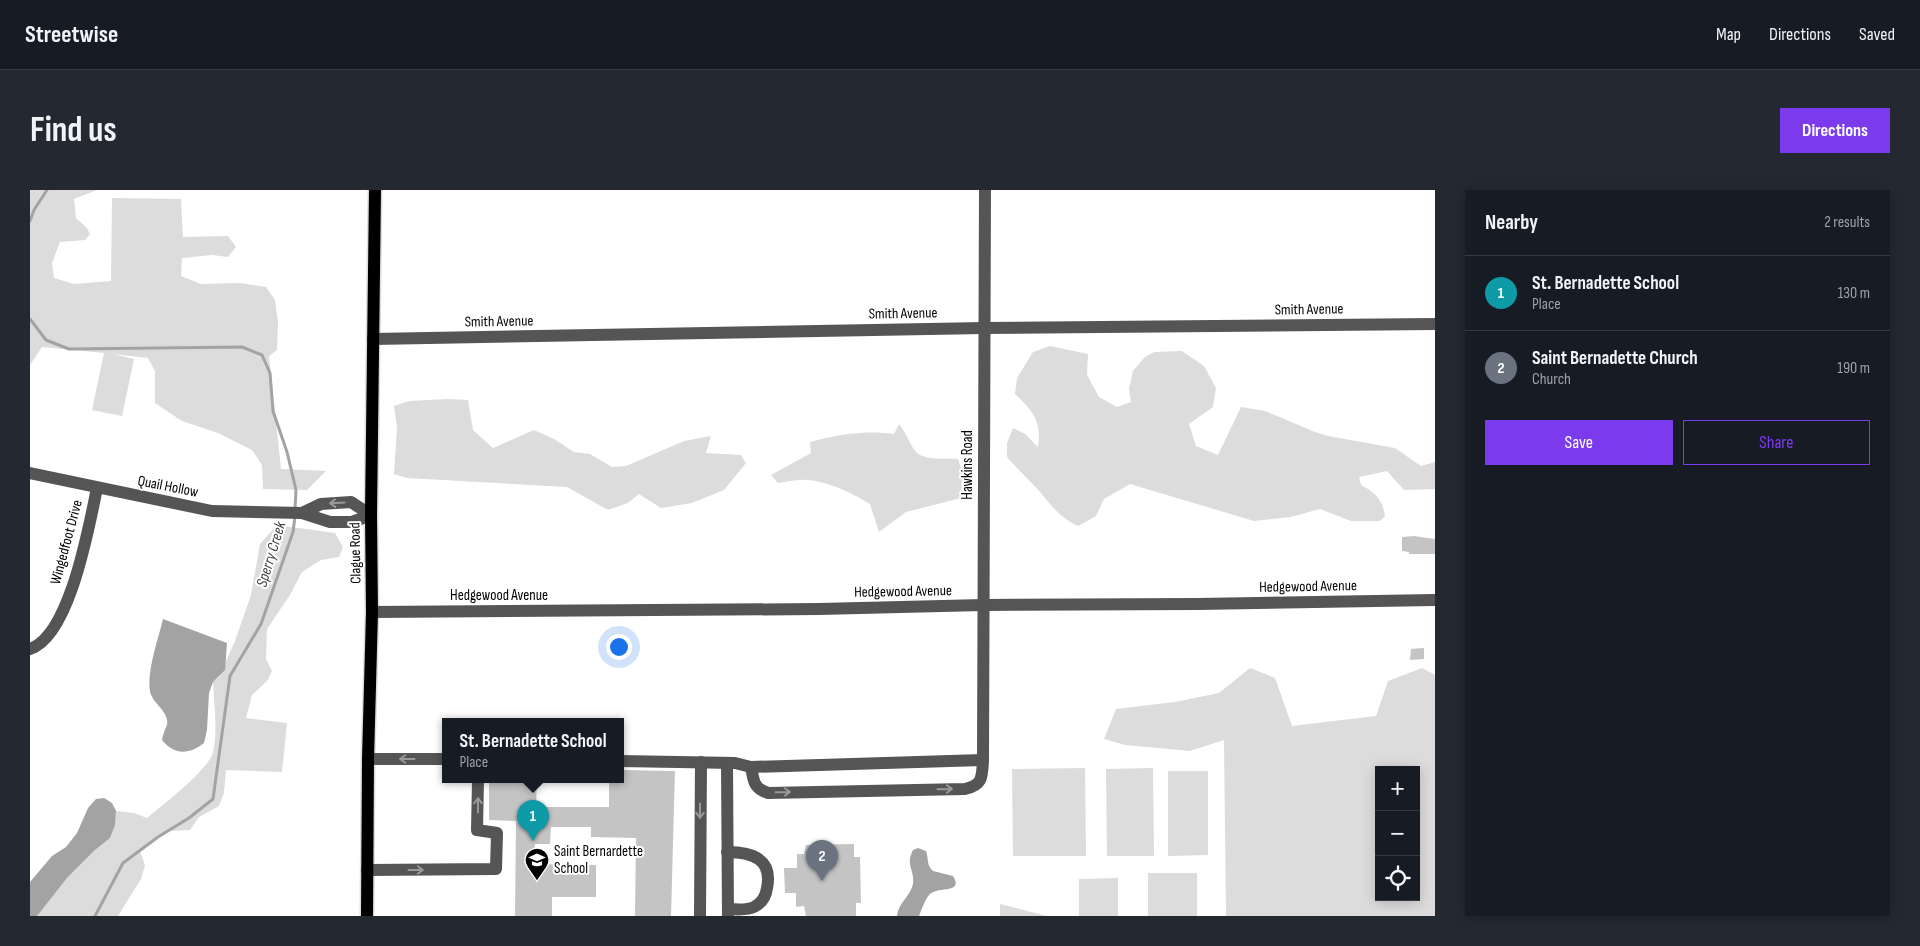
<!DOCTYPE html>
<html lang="en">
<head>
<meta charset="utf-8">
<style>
	body { margin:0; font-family:"Sofia Sans Condensed",sans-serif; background:#242831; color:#f1f3f6 }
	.controls { position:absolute; right:15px; bottom:15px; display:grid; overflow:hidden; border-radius:0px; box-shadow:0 2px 12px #0003 }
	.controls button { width:45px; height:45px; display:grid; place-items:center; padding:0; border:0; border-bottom:1px solid #363941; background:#171b24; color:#f1f3f6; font:25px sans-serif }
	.you { position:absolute; left:588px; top:456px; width:18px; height:18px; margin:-12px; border:4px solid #fff; border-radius:50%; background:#1a73e8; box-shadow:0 0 0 8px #1a73e833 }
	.badge { display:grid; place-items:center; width:32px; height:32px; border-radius:50%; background:#7c3aed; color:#fff; font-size:16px; font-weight:700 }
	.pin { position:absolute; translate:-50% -41px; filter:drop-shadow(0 1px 2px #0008) }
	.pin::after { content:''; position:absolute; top:26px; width:18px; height:15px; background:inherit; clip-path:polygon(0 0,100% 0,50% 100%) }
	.popup { position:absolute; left:412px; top:528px; width:182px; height:65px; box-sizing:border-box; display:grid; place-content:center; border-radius:0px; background:#171b24; filter:drop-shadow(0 1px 4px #0005); font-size:16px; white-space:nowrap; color:#9ea1a6 }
	.popup b { font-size:19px; color:#f1f3f6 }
	.popup::after { content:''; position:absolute; left:50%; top:100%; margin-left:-10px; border:10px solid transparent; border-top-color:#171b24 }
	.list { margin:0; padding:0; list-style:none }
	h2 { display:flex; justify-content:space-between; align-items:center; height:65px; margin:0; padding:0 20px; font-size:21px }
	h2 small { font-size:16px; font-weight:400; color:#9ea1a6 }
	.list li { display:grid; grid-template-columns:32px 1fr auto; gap:15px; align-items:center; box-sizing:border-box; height:75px; padding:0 20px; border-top:1px solid #363941 }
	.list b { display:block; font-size:19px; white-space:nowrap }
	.list p { margin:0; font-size:16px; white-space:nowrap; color:#9ea1a6 }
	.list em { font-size:16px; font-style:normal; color:#9ea1a6 }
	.actions { display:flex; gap:10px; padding:15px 20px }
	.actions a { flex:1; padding:11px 0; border:1px solid #7c3aed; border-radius:0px; text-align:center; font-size:18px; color:#7c3aed }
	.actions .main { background:#7c3aed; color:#fff }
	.icon { flex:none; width:28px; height:28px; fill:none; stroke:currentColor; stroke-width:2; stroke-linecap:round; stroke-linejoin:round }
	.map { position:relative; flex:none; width:1405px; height:726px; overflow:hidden; border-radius:0px }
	header { display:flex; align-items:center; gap:30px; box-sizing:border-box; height:70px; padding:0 25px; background:#171b24; border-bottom:1px solid #363941 }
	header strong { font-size:24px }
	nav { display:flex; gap:28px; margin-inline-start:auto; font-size:18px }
	.intro { display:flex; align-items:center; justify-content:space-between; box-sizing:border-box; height:120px; padding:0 30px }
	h1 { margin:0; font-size:35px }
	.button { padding:12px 22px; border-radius:0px; background:#7c3aed; color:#fff; font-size:18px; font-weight:700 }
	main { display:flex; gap:30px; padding:0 30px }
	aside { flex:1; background:#171b24; border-radius:0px; box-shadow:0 2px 12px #0003 }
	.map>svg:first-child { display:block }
	.green { fill:#dcdcdc; fill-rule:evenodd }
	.water { fill:#a3a3a3 }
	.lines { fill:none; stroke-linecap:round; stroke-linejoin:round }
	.stream { stroke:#a3a3a3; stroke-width:3 }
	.building { fill:#c4c4c4 }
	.major-casing { stroke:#dbdbdb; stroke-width:15 }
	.minor { stroke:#555; stroke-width:12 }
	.major { stroke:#000; stroke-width:12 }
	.oneway { stroke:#999 }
	.labels { text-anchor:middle; stroke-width:4; stroke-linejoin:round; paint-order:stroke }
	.street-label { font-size:15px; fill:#000; stroke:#fff }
	.poi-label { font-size:15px; fill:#000; stroke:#fff; text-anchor:start }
	.water-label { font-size:16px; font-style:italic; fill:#444; stroke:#fff }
</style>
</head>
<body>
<header>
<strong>Streetwise</strong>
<nav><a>Map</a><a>Directions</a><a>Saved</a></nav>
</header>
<div class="intro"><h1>Find us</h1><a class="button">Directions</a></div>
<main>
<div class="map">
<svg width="1405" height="726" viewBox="0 0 1405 726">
	<rect width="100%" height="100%" fill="#fff"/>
	<g class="green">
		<polygon points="0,0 67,0 44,9 46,28 57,38 60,44 55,50 30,52 22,73 24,88 44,94 81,91 82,8 151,9 153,47 198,46 206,57 198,67 182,65 152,68 151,86 171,94 210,93 236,97 245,110 248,133 247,160 239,166 251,279 296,281 277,300 233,299 232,275 222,260 188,243 152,231 125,213 125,181 118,168 83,164 104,169 92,226 62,220 74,163 12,157 0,175"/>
		<path d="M1020 156 1058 164 1057 185 1069 207 1087 217 1101 212 1099 199 1103 181 1115 167 1124 162 1152 161 1174 176 1186 198 1183 217 1159 234 1166 256 1188 265 1211 217 1235 221 1285 242 1298 246 1365 258 1391 276 1405 272V299L1374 300 1357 281 1329 287 1331 295C1346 303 1352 309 1355 326L1350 331H1321L1290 319 1261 327 1224 331 1100 294 1074 309 1066 326 1048 336C1029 327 1023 317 1010 302 1000 290 987 279 977 267V253L983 238 995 244 1008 257C1012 231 1003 221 985 204L987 188 1003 162Z"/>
		<polygon points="418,209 438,210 443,240 463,258 504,240 524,249 544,262 560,264 582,277 596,276 654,251 681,246 676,263 711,265 716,273 694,300 662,313 631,318 609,304 598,313 578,320 537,297 377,288 364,284 367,237 364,216 379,211"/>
		<path d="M869 234C876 243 878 250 883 258 891 272 914 268 928 269L932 281 931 308 876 322 849 342 840 314C822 303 798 291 776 290 767 289 757 292 748 293L741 285 781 263 780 252C809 244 835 240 864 244Z"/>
		<path d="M247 335 305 343 313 357 309 367 291 370 272 382 260 405 237 439 236 469 242 481 237 491 222 505 216 528 257 533 252 582 196 580 194 603 189 616 169 627 160 640 138 641 110 661 115 675 111 689 88 726H6L37 688 65 660 80 648 85 635 86 621 104 623 117 628C132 615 179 580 183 562 188 541 184 515 183 492L189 487 205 451 221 405 230 354Z"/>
		<path d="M1220 478 1245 488 1262 536 1346 526 1358 491 1392 478 1405 485V726H1196L1194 550 1160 561 1095 555 1074 549 1086 519 1145 512 1189 503ZM1349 580H1386V707H1349Z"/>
		<polygon points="1055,578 1056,666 983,666 982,579"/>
		<polygon points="1123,578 1124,666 1077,666 1076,579"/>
		<polygon points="1138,581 1178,581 1178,665 1138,666"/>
		<rect x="1118" y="683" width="49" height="43"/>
		<polygon points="1088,688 1088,726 1049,726 1049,689"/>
		<polygon points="970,714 1017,726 970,726"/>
	</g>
	<g class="water">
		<path d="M133 429 197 453 195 480 183 492 179 503 177 540 174 553C159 565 144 565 132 550 133 544 135 540 137 535 140 522 121 512 120 501 117 480 128 450 133 429Z"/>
		<polygon points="74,608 82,613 86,621 85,635 80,648 65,660 37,688 7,726 0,726 0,692 22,666 36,657 47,643 58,618 66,609"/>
		<path d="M888 658 896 661C899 669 896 675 903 681L923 686C934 704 909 696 900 704 895 709 892 719 889 726H867C868 713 880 707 883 694 885 680 875 675 883 660Z"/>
	</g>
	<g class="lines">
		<g class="stream">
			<polyline points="0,31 4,20 17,0"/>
			<polyline points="0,129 16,150 39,159 212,157 232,165 240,183 243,221 257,262 266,300 265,319"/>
			<polyline points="65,726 93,673 128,647 159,628 183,609 200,486 231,434 263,342 265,326"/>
		</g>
	</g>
	<g class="building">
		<polygon points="1384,346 1405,349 1405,364 1379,364 1379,362 1372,361 1372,347"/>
		<polygon points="1394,458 1394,469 1380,470 1381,459"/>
		<polygon points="590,580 645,581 641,726 605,726 606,648 561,647 561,637 521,637 520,654 505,654 504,674 566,675 566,707 522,707 522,726 485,726 486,631 459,630 459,590 507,590 506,617 579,617 579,590 590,590"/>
		<polygon points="824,654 824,667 830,667 831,713 826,713 826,726 776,726 774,716 766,717 766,703 755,703 754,678 767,678 767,664 774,664 776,655"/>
	</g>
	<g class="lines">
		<defs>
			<polyline id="major" points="337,726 338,569 342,422 341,325 345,0"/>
		</defs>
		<use href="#major" class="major-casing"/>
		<g class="minor">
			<polyline points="343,149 954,138 1405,134"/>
			<polyline points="0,283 182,321 272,323 300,332 322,332 341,325"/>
			<polyline points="272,323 291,314 321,312 341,325"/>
			<polyline points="342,422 789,419 953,415 1167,414 1405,410"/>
			<path d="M0 459C40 446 59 336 67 298"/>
			<polyline points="338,569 416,569"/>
			<polyline points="590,571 705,573 721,577 953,570 955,0"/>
			<polyline points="697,573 698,726"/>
			<path d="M721 577C724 591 723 598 738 603L935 599C953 595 952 587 953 570"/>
			<path d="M697 662C722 662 743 669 737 698 736 706 732 713 724 717 716 721 706 719 698 719"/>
			<polyline points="337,680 466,679 467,643 447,640 448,590"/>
			<polyline points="670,726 671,572"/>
		</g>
		<use href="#major" class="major"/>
	</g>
	<defs><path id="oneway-shaft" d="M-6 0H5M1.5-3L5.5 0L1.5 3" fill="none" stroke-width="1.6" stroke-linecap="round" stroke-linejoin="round" transform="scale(1.25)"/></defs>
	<g class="oneway">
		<use href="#oneway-shaft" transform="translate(307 313) rotate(177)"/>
		<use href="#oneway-shaft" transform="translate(377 569) rotate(180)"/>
		<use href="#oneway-shaft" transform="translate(915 599) rotate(-1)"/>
		<use href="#oneway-shaft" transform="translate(753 602) rotate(-1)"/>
		<use href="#oneway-shaft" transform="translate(448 615) rotate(-90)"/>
		<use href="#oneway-shaft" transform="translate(670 621) rotate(90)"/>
		<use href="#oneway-shaft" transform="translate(386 680)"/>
	</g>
	<defs>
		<symbol id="school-pin" viewBox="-11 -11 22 30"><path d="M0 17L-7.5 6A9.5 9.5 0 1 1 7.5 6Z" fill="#000" stroke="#fff"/><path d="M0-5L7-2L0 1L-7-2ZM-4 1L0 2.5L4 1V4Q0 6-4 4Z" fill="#fff"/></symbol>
	</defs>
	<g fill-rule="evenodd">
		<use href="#school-pin" x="493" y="656" width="28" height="38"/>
	</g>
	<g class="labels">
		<g class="street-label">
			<text transform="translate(1279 119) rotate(-1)" y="5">Smith Avenue</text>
			<text transform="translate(873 123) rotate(-1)" y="5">Smith Avenue</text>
			<text transform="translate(469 131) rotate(-1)" y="5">Smith Avenue</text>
			<text transform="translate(937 275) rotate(-90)" y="5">Hawkins Road</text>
			<text transform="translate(138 296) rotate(11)" y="5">Quail Hollow</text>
			<text transform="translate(36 352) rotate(-75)" y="5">Wingedfoot Drive</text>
			<text transform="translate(325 363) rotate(-91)" y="5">Clague Road</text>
			<text transform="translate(1278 396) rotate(-1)" y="5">Hedgewood Avenue</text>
			<text transform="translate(873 401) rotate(-1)" y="5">Hedgewood Avenue</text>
			<text x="469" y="410">Hedgewood Avenue</text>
		</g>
		<g class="poi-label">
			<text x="524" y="666">Saint Bernardette<tspan x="524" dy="17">School</tspan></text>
		</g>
		<g class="water-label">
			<text transform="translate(240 364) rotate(-73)" y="6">Sperry Creek</text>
		</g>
	</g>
</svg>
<div class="controls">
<button>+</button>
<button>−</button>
<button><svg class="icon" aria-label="locate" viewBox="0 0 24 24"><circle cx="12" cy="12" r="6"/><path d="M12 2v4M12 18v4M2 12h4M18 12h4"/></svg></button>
</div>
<div class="you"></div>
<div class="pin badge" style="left:503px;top:651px;background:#0f9aa8">1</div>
<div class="popup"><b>St. Bernadette School</b>Place</div>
<div class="pin badge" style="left:792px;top:691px;background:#6b7280">2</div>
</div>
<aside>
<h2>Nearby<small>2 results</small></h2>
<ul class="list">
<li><span class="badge" style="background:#0f9aa8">1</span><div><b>St. Bernadette School</b><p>Place</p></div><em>130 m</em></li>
<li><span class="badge" style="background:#6b7280">2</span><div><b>Saint Bernadette Church</b><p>Church</p></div><em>190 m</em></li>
</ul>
<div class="actions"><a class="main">Save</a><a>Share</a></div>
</aside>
</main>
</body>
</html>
